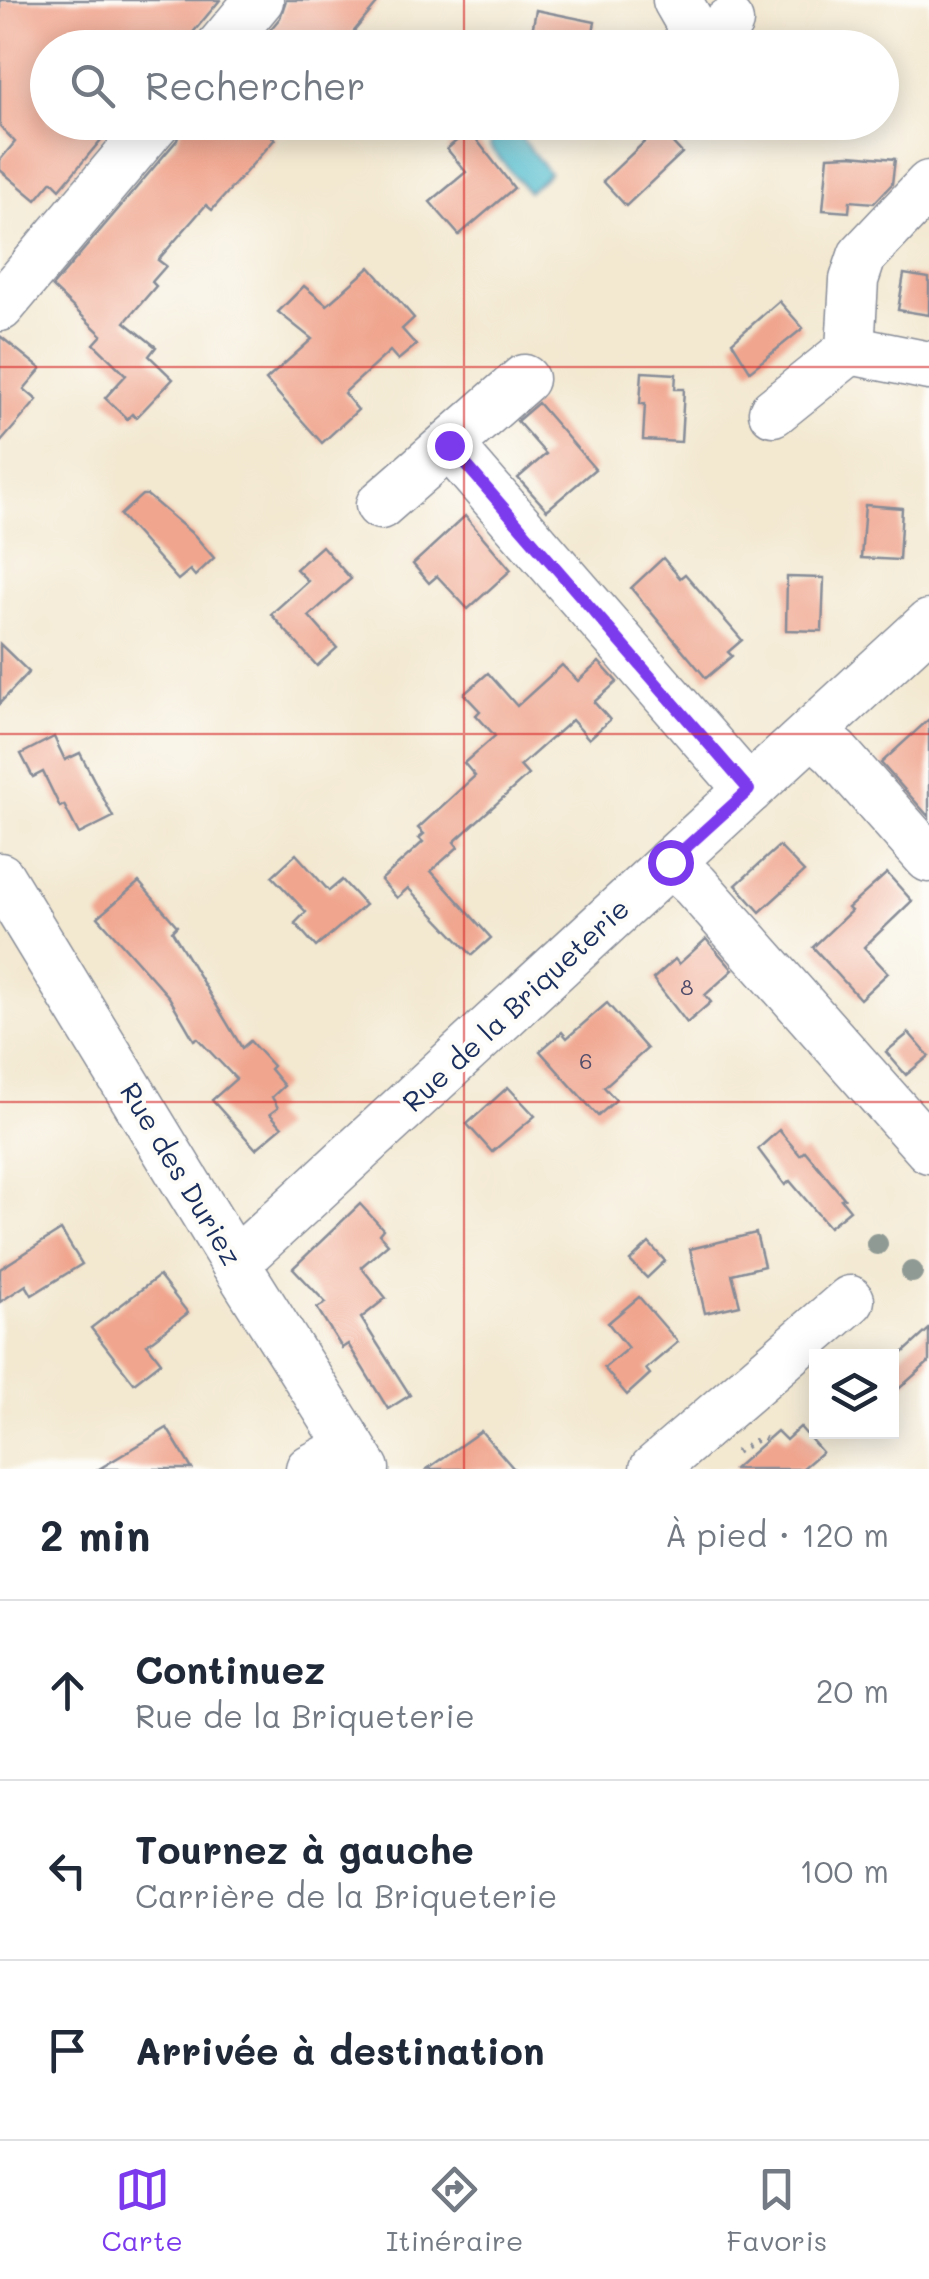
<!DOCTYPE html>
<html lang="fr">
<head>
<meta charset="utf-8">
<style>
	body { margin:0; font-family:Mali,sans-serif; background:#f2f2f3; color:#1f2937 }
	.controls { position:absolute; right:30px; bottom:30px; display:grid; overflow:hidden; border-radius:0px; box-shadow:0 5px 25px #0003 }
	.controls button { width:90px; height:90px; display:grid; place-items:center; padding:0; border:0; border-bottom:2px solid #e0e1e3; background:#fff; color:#1f2937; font:50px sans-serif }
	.stop { position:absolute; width:30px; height:30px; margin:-22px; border:8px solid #7c3aed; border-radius:50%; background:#fff }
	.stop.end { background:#7c3aed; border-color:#fff; box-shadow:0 2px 10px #0008 }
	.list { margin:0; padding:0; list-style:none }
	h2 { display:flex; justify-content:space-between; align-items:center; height:130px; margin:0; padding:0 40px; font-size:42px }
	h2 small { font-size:32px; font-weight:400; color:#747a83 }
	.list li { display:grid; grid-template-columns:65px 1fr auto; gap:30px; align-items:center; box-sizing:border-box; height:180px; padding:0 40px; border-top:2px solid #e0e1e3 }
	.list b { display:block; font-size:38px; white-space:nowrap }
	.list p { margin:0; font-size:32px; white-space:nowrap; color:#747a83 }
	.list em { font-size:32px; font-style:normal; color:#747a83 }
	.icon { flex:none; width:55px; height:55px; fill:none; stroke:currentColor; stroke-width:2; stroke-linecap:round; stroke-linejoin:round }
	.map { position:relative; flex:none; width:929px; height:1469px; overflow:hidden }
	.search { position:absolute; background:#fff; box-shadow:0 5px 25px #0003; left:30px; right:30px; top:30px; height:110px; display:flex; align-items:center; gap:25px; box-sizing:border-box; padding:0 35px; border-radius:55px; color:#747a83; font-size:38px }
	.sheet { height:670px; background:#fff }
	nav { display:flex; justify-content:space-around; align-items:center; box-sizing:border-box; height:140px; border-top:2px solid #e0e1e3; background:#fff; font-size:28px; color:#747a83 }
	nav a { display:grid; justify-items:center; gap:5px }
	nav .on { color:#7c3aed }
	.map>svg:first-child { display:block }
	.water { fill:#54becf; stroke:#387696; stroke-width:2.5 }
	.building { fill:#f0a58e }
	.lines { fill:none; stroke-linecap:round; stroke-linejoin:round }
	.minor-casing { stroke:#878c97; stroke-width:51 }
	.path { stroke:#878c97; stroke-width:5; stroke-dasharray:2.5 8; stroke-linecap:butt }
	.minor { stroke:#fff; stroke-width:48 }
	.tree { fill:#909a95 }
	.route { stroke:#7c3aed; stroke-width:12 }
	.grid { fill:none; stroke:#d62828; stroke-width:2.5; stroke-opacity:0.55 }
	.labels { text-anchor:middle; stroke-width:8; stroke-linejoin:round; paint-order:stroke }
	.number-label { font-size:22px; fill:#504c6a }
	.street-label { font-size:28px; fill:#1b2f5e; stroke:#fdfcf7 }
</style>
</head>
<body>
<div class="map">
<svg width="929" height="1469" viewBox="0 0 929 1469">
	<rect width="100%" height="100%" fill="#fdfcf7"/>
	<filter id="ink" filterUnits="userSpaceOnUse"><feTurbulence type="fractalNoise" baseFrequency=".01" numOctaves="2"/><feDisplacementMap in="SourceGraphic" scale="20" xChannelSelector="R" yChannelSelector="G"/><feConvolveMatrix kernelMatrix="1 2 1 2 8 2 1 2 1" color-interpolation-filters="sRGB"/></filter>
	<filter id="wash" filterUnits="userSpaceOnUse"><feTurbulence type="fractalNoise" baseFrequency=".0048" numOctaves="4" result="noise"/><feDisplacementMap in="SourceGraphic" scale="40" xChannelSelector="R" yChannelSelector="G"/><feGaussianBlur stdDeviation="2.25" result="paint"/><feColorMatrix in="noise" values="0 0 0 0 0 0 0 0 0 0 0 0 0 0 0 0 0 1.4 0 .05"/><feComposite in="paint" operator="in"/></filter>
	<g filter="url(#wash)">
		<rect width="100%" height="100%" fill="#f3e8d0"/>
		<polygon class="water" points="507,129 516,131 549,173 528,192 490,147 493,136"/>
		<g id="blocks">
			<g class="building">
				<polygon points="0,0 220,0 180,48 48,48 48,122 116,122 60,189 52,181 36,200 0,170 0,160 15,142 0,126"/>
				<polygon points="286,0 380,0 340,48 255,48 280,18"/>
				<polygon points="536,10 595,22 590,48 556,48 557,42 531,37"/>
				<polygon points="183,122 276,122 267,133 275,139 212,210 206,205 158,260 166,266 152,282 156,286 125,322 156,347 149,356 173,379 136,418 132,414 127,419 105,398 126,375 94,344 102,335 52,287 177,140"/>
				<polygon points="659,128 682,153 626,206 603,181"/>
				<polygon points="469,130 514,188 459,235 430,202 466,172 447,149"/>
				<polygon points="850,155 895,159 892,184 874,203 850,201 849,212 823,210 828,156"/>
				<polygon points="370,267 414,318 402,329 416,345 398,360 390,351 344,393 358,410 322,443 266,380 312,339 278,312 304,286 327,305"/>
				<polygon points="904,274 929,278 929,315 898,310"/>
				<polygon points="779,301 803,328 750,371 732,342"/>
				<polygon points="0,336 41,369 24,389 37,400 0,443"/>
				<polygon points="642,372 676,374 675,389 684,389 681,442 643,440 645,404 640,404"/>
				<polygon points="538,403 595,469 547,510 518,478 546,454 517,421"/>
				<polygon points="142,495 147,495 195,536 214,558 195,576 190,570 178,580 120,515"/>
				<polygon points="865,505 902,508 899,560 861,558"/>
				<polygon points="465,516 511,570 468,609 437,576 429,583 413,564"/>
				<polygon points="322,546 351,579 309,616 337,648 317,666 271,614 308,581 296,569"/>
				<polygon points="663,558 680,578 685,574 742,640 728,652 732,656 706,678 631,588"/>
				<polygon points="787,577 824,578 822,631 786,630"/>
				<polygon points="0,644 29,672 0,703"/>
				<polygon points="599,662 617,682 594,702 610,720 589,739 572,720 520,766 528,775 454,842 458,847 431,871 491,938 472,955 408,888 397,898 381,880 423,842 419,838 424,834 418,828 475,776 464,763 495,736 476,715 480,711 464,694 488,673 517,706 562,665 578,681"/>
				<polygon points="929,719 929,817 881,763"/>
				<polygon points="54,737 65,760 80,753 113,817 79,834 64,805 60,807 43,772 33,777 21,754"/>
				<polygon points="779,846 804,872 760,912 736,885"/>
				<polygon points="296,854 329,891 342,880 365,905 316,947 295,923 306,912 272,876"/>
				<polygon points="887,873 912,901 864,947 888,973 860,999 813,947 851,911 848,908"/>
				<polygon points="139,882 177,926 172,931 242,1048 250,1041 273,1066 270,1069 284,1086 272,1097 278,1108 270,1114 282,1127 256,1149 212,1100 236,1079 197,1038 194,1040 169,997 98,917"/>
				<polygon points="706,939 733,970 705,995 711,1002 687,1023 653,979 675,959 679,964"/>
				<polygon points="607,1003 647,1049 604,1087 616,1100 598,1116 540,1051 562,1032 567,1038"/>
				<polygon points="909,1033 929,1056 906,1075 886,1052"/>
				<polygon points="508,1087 535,1116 492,1152 467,1124"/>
				<polygon points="779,1130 800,1155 805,1151 844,1198 841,1199 850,1210 829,1227 790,1181 785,1185 758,1149"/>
				<polygon points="360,1204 383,1229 379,1234 388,1244 361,1267 386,1298 361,1318 410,1395 388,1409 348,1344 342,1348 317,1308 326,1303 293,1268"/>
				<polygon points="61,1230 82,1264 32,1295 26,1285 0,1302 0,1269"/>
				<polygon points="756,1233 764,1266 732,1274 740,1305 705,1313 690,1249"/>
				<polygon points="649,1243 665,1261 647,1278 630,1261"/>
				<polygon points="159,1276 188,1313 147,1344 161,1362 134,1383 91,1328"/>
				<polygon points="639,1297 678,1342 646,1369 650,1374 627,1395 604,1368 628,1348 608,1323"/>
				<polygon points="929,1329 929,1362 892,1395 892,1363"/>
				<polygon points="800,1427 822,1452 802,1469 734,1469 777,1431 786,1440"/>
				<polygon points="167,1428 192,1469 99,1469"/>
				<polygon points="481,1431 514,1469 427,1469"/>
			</g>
		</g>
	</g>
	<g filter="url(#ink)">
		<use href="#blocks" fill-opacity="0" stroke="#878c97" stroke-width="2.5"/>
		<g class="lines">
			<defs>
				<g id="minor">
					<polyline points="677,0 689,21 693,48"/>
					<polyline points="694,39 718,32 729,22"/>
					<polyline points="219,48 259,0"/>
					<polyline points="0,307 156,122"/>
					<polyline points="850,350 929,366"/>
					<polyline points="773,412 850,350 854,280 862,256 929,185"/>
					<polyline points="449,445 749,790"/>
					<polyline points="380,505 524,379"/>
					<polyline points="812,732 835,752 929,858"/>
					<polyline points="670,862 695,885 929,1149"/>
					<polyline points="0,877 235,1263 365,1469"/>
					<polyline points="235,1263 929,624"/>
					<polyline points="310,1469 351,1447"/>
					<polyline points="654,1469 850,1300"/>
				</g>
			</defs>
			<use href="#minor" class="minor-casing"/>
			<polyline class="path" points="736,1452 762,1437 768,1440"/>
			<use href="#minor" class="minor"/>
		</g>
		<g class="tree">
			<circle cx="877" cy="1244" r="11"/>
			<circle cx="912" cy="1272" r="11"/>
		</g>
	</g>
	<g class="lines" filter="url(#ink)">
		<polyline class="route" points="449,445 749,790 670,862"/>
	</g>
	<path class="grid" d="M464 0V48M464 122V1469M0 367H929M0 734H929M0 1102H929"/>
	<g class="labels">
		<g class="number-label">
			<text x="687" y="995">8</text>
			<text x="586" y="1069">6</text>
		</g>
		<g class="street-label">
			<text transform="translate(516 1005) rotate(-43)" y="10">Rue de la Briqueterie</text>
			<text transform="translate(181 1174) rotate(59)" y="10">Rue des Duriez</text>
		</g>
	</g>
</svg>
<div class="controls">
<button><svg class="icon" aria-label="layers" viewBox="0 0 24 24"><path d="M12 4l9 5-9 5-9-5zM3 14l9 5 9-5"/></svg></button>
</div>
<div class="stop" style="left:670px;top:862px"></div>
<div class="stop end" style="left:449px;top:445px"></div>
<div class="search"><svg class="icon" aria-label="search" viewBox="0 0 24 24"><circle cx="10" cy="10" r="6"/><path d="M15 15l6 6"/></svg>Rechercher</div>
</div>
<section class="sheet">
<h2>2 min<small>À pied · 120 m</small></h2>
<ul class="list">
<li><svg class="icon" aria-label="ahead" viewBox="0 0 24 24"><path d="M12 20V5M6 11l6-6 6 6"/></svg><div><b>Continuez</b><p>Rue de la Briqueterie</p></div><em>20 m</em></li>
<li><svg class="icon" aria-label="left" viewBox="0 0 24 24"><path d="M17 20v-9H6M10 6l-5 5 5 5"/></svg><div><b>Tournez à gauche</b><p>Carrière de la Briqueterie</p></div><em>100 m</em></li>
<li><svg class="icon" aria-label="arrive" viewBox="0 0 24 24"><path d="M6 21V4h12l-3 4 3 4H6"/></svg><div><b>Arrivée à destination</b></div></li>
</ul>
</section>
<nav>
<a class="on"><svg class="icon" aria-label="map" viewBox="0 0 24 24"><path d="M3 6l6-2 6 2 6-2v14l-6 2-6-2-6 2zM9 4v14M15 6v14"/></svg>Carte</a>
<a><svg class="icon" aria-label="directions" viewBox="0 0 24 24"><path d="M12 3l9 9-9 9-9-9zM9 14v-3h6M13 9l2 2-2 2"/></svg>Itinéraire</a>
<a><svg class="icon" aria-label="saved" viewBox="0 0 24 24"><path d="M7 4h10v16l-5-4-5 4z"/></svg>Favoris</a>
</nav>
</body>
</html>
